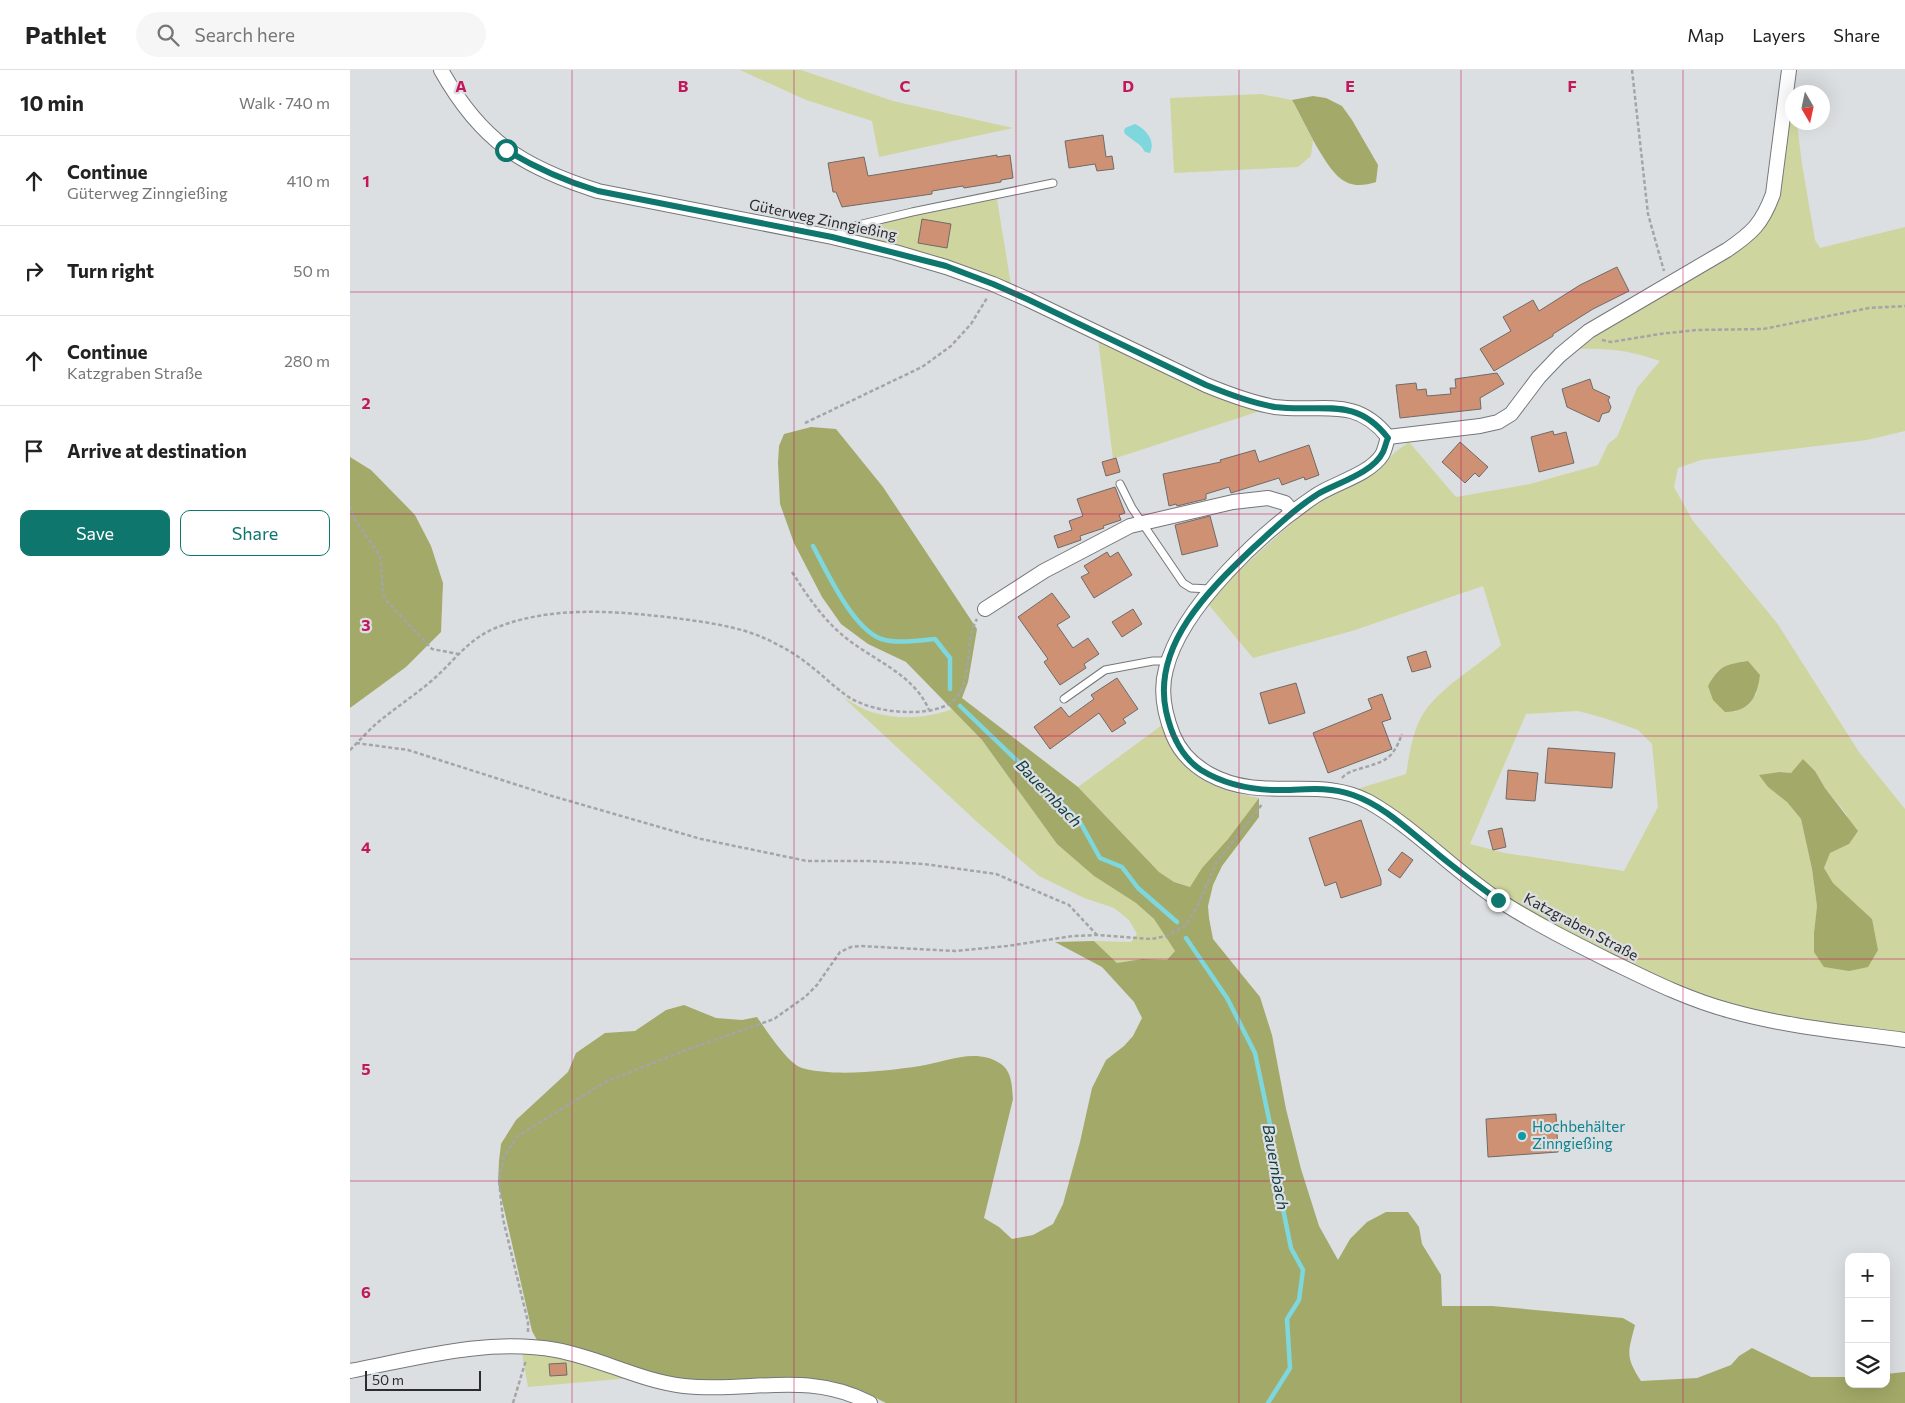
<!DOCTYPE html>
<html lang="en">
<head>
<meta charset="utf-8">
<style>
	body { margin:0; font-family:Commissioner,sans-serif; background:#f6f6f6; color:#222 }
	.controls { position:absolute; right:15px; bottom:15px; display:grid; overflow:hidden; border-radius:10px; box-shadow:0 5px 20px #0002 }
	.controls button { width:45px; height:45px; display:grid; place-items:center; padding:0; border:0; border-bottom:1px solid #e0e0e0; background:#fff; color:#222; font:25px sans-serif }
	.compass { position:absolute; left:1435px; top:15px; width:45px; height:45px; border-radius:50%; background:#fff; box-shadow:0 5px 20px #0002; rotate:171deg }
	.scale { position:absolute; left:15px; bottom:12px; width:116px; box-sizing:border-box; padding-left:5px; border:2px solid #2b2c2d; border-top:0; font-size:14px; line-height:18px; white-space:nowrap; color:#2b2c2d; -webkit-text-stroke:4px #dcdfe2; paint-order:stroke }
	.stop { position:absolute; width:15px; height:15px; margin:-11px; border:4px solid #0f766e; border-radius:50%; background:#fff }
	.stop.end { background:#0f766e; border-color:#fff; box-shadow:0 1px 5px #0008 }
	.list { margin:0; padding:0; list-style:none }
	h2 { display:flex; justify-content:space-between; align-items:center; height:65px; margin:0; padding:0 20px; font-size:21px }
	h2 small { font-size:16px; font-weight:400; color:#767676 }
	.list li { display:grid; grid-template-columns:32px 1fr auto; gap:15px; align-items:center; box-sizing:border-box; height:90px; padding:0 20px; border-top:1px solid #e0e0e0 }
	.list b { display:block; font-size:19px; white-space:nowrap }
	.list p { margin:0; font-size:16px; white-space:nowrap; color:#767676 }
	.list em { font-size:16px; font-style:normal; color:#767676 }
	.actions { display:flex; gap:10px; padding:15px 20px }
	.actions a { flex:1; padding:11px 0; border:1px solid #0f766e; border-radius:10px; text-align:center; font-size:18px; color:#0f766e }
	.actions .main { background:#0f766e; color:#fff }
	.icon { flex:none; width:28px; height:28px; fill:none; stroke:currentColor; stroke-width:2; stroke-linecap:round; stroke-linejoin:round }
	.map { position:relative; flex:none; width:1555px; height:1333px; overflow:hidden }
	header { display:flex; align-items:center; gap:30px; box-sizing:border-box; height:70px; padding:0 25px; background:#fff; border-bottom:1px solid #e0e0e0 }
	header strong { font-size:24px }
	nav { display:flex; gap:28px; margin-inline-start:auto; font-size:18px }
	.search { width:350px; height:45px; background:#f6f6f6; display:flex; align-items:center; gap:12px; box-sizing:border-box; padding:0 18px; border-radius:28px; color:#767676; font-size:19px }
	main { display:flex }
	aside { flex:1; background:#fff }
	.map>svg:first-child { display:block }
	.green { fill:#cfd59f; fill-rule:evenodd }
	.forest { fill:#a3a968 }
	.water { fill:#7dd7dd }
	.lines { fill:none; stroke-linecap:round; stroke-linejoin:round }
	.stream { stroke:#7dd7dd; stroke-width:4.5 }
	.building { fill:#cf9173; stroke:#6f6a69 }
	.lane-casing { stroke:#74777a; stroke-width:9 }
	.street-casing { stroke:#74777a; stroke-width:16 }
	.path { stroke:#a3a5a7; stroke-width:2.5; stroke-dasharray:4 2.5; stroke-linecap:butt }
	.lane { stroke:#fff; stroke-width:7 }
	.street { stroke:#fff; stroke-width:14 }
	.route { stroke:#0f766e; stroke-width:6 }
	.grid { fill:none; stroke:#c2185b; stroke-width:1; stroke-opacity:0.55 }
	.culture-dot { fill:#0f9aa8; stroke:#dcdfe2; stroke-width:2 }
	.labels { text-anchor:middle; stroke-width:4.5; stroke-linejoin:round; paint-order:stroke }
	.street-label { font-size:15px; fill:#2b2c2d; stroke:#dcdfe2 }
	.culture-label { font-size:15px; fill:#0d838f; stroke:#dcdfe2; text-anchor:start }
	.water-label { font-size:16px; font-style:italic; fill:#103c3f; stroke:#dcdfe2 }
	.grid-label { font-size:16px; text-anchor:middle; font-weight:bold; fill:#c2185b; stroke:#dcdfe2; stroke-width:4.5; stroke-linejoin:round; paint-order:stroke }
</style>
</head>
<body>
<header>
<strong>Pathlet</strong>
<div class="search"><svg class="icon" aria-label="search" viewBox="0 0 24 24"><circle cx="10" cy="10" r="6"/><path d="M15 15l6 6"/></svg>Search here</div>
<nav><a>Map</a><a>Layers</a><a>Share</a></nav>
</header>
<main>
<aside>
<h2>10 min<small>Walk · 740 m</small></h2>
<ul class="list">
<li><svg class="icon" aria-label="ahead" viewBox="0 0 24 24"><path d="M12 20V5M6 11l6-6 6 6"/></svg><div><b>Continue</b><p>Güterweg Zinngießing</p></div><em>410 m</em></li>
<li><svg class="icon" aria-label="right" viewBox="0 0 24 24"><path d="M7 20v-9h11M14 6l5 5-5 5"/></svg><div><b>Turn right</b></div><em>50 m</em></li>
<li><svg class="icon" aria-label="ahead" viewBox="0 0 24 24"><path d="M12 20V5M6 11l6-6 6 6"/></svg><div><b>Continue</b><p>Katzgraben Straße</p></div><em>280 m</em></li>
<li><svg class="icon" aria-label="arrive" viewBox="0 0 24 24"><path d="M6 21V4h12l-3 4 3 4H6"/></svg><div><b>Arrive at destination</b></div></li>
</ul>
<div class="actions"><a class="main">Save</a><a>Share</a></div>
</aside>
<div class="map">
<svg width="1555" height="1333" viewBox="0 0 1555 1333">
	<rect width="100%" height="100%" fill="#dcdfe2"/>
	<g class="green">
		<polygon points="390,0 451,0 543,31 663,58 529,87 522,51 456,30"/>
		<path d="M1443 12 1442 52 1447 53 1452 94 1465 170 1470 178 1555 157V361L1517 370 1351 390 1328 398 1324 417 1343 451 1427 553 1509 682 1555 739V965L1388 939 1282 898 1151 825 1045 741 1031 732 1004 720 1056 704C1060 682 1063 656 1077 638 1097 613 1128 596 1151 575L1133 516 1002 561 903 588 858 534 885 504 953 443 977 426 1029 401 1045 382 1059 372 1106 427 1180 414 1248 395 1258 374 1267 367 1287 318 1310 291C1280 281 1261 278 1229 279L1264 253 1414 156ZM1381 594 1407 623 1398 635 1385 642 1358 616 1367 601ZM1228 641 1254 648 1288 660 1302 674 1308 737 1274 801 1155 783 1120 774 1176 644ZM1453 690 1465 701 1475 718 1497 745 1499 774 1480 783 1474 798 1483 813 1522 849 1464 882V863L1467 836 1462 799 1451 749 1437 732 1418 717 1430 702 1441 703Z"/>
		<polygon points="911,24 942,30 963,70 961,86 948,97 824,103 820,28"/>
		<path d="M647 129 661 215 619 197 569 181 508 166C549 142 601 136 647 129Z"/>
		<polygon points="748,269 913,340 763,389"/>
		<path d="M494 628C504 633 515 641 525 643 551 650 578 648 602 639L632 670 707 774 744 806 786 833 804 849 825 881 817 890 792 889 767 893 744 871 781 872 787 864 779 850 764 838 734 828 689 806 626 751Z"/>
		<path d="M812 655C831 706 857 718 909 728L878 769 852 798 840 817 824 812 809 802 728 717Z"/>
		<polygon points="172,1283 208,1286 281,1308 178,1317"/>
	</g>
	<g class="forest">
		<path d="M963 26 976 28 992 36 1002 50 1028 95 1026 112C1016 115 1006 117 996 112 976 103 954 50 942 30Z"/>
		<path d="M461 357 486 359 533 417 627 559 618 612 612 628 728 717 809 802 824 812 840 817 852 798 878 769 909 728V747L872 796 863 815 858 836 859 848 863 869 910 927 922 965 936 1039 951 1099 969 1156 988 1190 1000 1169 1017 1152 1036 1142H1058L1069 1157 1072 1174 1091 1205 1092 1236H1142L1273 1248 1285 1255C1278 1283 1275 1286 1291 1311L1347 1308 1381 1295 1389 1286 1402 1278 1461 1307H1499V1314H1536V1304L1555 1302V1333H536L510 1320 481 1311 458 1308 362 1313 305 1305 207 1275 187 1270 182 1261 148 1113 149 1091 151 1074 166 1050 218 1002 226 983 255 963 285 961 316 940 334 935 366 948 392 950 407 947C416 960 438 994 452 998 484 1007 537 1001 570 996 596 992 626 977 651 994 662 1002 662 1016 663 1029L634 1148 649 1157 662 1169 683 1165 703 1154 713 1134 730 1072 742 1018 756 990 774 976 783 966 792 948 784 932 752 897 705 872 744 871 767 893 792 889 817 890 825 881 804 849 786 833 744 806 707 774 632 670 556 592 518 574 491 554 472 527 444 473 430 434 428 393 429 376 434 364Z"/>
		<polygon points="0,387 21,400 65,445 81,476 93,513 91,562 56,597 0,638"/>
		<path d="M1398 591 1410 605C1407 627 1400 642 1375 642L1363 630 1358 616C1370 595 1374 595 1398 591Z"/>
		<polygon points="1453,689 1465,701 1475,718 1508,761 1499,774 1480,783 1474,798 1483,813 1522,849 1528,880 1518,897 1499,901 1474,897 1464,882 1464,863 1467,836 1462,799 1451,749 1437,732 1418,717 1409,705 1430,702 1441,703"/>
	</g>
	<path class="water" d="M785 54C796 59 806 71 800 83L795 82 791 76 775 64 774 61 775 58Z"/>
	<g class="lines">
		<g class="stream">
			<path d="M463 476C477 502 505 564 535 570 551 574 570 570 585 569L600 588V619"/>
			<polyline points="610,636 729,750 750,788 772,797 788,818 827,852"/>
			<polyline points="836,868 877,928 905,983 920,1054 925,1100 941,1178 953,1200 949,1230 937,1249 940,1298 918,1333"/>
		</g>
	</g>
	<g class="building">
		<polygon points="753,65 756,87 762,86 764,99 747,101 745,94 719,98 715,71"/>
		<polygon points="647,85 647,87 660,85 663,108 651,110 651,112 614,118 613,116 582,121 582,124 492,137 486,122 483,122 478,93 514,87 518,106"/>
		<polygon points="572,149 601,154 597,178 568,173"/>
		<polygon points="1267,197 1279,221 1243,239 1203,264 1203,266 1144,301 1130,279 1161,261 1153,247 1183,230 1189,241 1230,215"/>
		<polygon points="1147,303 1154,314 1130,328 1131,339 1050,348 1046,315 1066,313 1067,320 1076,319 1077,326 1101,324 1100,318 1106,318 1105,309"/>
		<polygon points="1240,309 1243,319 1260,327 1258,330 1261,337 1259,342 1252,344 1249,352 1217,337 1212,319"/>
		<polygon points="1203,361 1204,365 1216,362 1224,393 1189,402 1181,367"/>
		<polygon points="1110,372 1138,397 1129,407 1125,403 1115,413 1092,392"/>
		<polygon points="959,375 969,405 955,410 954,407 932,415 929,408 881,423 879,417 856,424 856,429 827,436 826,434 819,436 813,404 871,392 870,390 905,380 909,392"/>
		<polygon points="766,388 770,402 756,406 752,392"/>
		<polygon points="765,417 775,443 769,445 771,450 753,456 754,458 730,466 731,470 708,478 704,466 722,460 719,451 733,446 727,429"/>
		<polygon points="860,446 868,476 832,485 825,455"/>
		<polygon points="757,482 760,487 768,482 782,505 744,528 731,507 739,503 734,496"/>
		<polygon points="702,523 720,547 707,555 723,578 738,568 749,584 734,594 736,598 710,615 694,592 698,589 668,547"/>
		<polygon points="783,539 792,554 772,567 762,552"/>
		<polygon points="1076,581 1081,597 1062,602 1057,587"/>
		<polygon points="767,608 788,639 773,649 776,653 762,662 749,643 700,679 684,657 711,637 719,647 744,629 741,625"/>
		<polygon points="946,613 955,643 919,654 910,623"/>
		<polygon points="1032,624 1041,649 1032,652 1042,679 978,703 963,663 1022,639 1018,629"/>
		<polygon points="1198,678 1265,683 1262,718 1195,713"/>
		<polygon points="1158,700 1188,703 1185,731 1156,729"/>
		<polygon points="1011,750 1031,810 1031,815 991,828 986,812 975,816 959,768"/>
		<polygon points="1152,758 1156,777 1143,780 1138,761"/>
		<polygon points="1052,782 1063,790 1050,808 1038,800"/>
		<polygon points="1206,1044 1208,1082 1138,1087 1136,1049"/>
		<polygon points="216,1293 217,1305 200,1306 199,1294"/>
	</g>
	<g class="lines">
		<defs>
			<g id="lane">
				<polyline points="484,166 508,155 562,142 703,113"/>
				<polyline points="770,414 782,438 833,513 841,518 860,519"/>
				<polyline points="714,629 755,600 803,591 818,591"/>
			</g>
			<g id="street">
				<path d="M91 0C131 71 172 97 248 121L482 167 545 182 596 197 643 214 677 229 856 315C878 324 901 333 925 337 971 343 1005 325 1038 367"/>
				<path d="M1038 367C1036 373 1035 380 1032 385 1019 405 984 413 965 426 913 461 831 537 816 599 810 620 815 645 823 665 830 682 843 695 859 704 913 734 968 704 1019 732 1065 758 1104 801 1150 831 1186 854 1224 873 1262 892 1301 911 1339 930 1381 941 1438 957 1497 962 1555 970"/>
				<path d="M1038 367 1130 356 1148 352 1161 344 1189 307 1210 285 1239 261 1377 180C1402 163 1412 154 1423 124L1439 0"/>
				<polyline points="635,539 694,501 780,456 883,432 918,428 935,433 943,442"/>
				<path d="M0 1301C68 1288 137 1268 206 1280 250 1288 290 1311 334 1316 400 1323 457 1300 520 1333"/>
			</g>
		</defs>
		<use href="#lane" class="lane-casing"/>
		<use href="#street" class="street-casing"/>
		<g class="path">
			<polyline points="1282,0 1298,144 1314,201"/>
			<polyline points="1252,270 1261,272 1310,264 1346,260 1413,259 1519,238 1555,236"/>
			<polyline points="455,353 572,297 601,276 621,254 637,228"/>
			<polyline points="0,436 4,448 30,486 34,528 82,579 108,584"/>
			<path d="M442 502C456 524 470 545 490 563 519 589 563 602 579 640"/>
			<polyline points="6,673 58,680 202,726 351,769 457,791 520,791 574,794 646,804 719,835 747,865"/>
			<path d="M0 680C9 671 18 661 27 653 44 639 62 627 79 613 101 595 116 571 143 559 200 535 265 541 325 548 354 552 387 556 414 568 432 576 449 586 463 598 476 608 488 621 502 629 521 639 541 642 562 642 574 642 588 640 599 634 625 618 613 572 627 549"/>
			<path d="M992 708C997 702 1003 701 1009 699 1035 691 1042 691 1052 664"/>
			<polyline points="178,1262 178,1252 153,1149 149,1111 154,1086 168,1066 255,1012 336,980 424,949 455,927 467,915 490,882 501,877 510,876 605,881 657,876 723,866 747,865 801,869 817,866 836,855 848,835 866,793 913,733"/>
			<polyline points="163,1333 176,1290"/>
		</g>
		<use href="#lane" class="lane"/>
		<use href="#street" class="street"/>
	</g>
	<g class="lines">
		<path class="route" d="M156 80C186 98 215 111 248 121L482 167 596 196 643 214 677 229 856 315C878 324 901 333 925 337 971 343 1005 325 1038 368 1036 372 1035 378 1033 382 1023 403 987 413 968 424 944 439 923 460 902 479 859 520 802 575 816 641 821 664 830 686 851 700 877 716 907 721 937 720 960 719 981 717 1003 725 1034 736 1058 760 1083 780 1104 798 1126 814 1148 830"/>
	</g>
	<path class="grid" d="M222 0V1333M444 0V1333M666 0V1333M889 0V1333M1111 0V1333M1333 0V1333M0 222H1555M0 444H1555M0 666H1555M0 889H1555M0 1111H1555"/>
	<circle class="culture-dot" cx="1172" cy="1066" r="5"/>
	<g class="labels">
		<g class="street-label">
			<text transform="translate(473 150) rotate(12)" y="5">Güterweg Zinngießing</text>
			<text transform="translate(1231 857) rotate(28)" y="5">Katzgraben Straße</text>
		</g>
		<g class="culture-label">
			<text x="1182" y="1062">Hochbehälter<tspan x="1182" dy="17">Zinngießing</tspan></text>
		</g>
		<g class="water-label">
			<text transform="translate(699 723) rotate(46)" y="6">Bauernbach</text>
			<text transform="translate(926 1097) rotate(80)" y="6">Bauernbach</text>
		</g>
	</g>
	<g class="grid-label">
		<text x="111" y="22">A</text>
		<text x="333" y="22">B</text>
		<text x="555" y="22">C</text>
		<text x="778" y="22">D</text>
		<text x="1000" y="22">E</text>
		<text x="1222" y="22">F</text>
		<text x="16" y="117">1</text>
		<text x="16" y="339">2</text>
		<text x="16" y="561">3</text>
		<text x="16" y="783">4</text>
		<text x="16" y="1005">5</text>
		<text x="16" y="1228">6</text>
	</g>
</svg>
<div class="controls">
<button>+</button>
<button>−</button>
<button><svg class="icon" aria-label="layers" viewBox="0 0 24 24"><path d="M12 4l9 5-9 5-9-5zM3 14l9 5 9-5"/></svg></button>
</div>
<svg class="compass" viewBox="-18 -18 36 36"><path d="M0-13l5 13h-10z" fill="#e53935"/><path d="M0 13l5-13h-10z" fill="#767676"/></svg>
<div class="scale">50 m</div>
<div class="stop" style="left:156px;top:80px"></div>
<div class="stop end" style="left:1148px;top:830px"></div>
</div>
</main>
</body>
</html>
